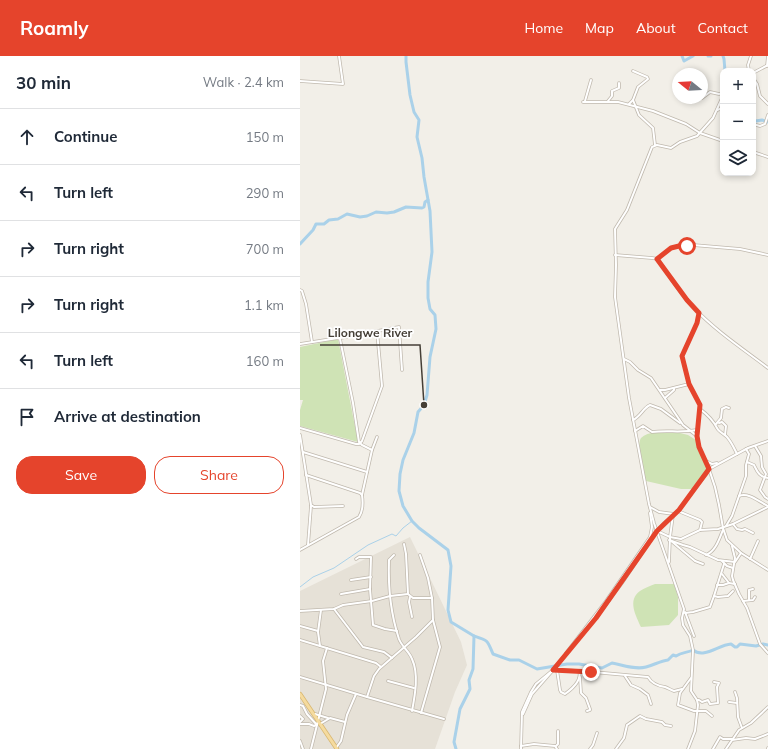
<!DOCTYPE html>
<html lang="en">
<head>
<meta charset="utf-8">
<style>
	body { margin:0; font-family:Mulish,sans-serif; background:#f6f6f7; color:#1f2937 }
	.controls { position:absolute; right:12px; top:12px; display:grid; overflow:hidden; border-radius:8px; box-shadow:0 2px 6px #0003 }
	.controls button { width:36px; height:36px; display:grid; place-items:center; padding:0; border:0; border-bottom:1px solid #e0e1e3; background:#fff; color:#1f2937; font:20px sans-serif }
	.compass { position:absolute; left:372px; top:12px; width:36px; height:36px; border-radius:50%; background:#fff; box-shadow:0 2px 6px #0003; rotate:288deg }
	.stop { position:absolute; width:12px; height:12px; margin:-9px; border:3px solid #e5442c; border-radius:50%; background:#fff }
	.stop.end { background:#e5442c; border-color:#fff; box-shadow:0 1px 4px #0008 }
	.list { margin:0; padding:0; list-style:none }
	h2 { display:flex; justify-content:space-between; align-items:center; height:52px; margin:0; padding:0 16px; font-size:17px }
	h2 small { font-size:13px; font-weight:400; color:#747a83 }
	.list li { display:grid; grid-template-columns:26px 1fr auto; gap:12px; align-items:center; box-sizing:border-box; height:56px; padding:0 16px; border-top:1px solid #e0e1e3 }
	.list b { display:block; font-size:15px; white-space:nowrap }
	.list em { font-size:13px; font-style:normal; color:#747a83 }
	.actions { display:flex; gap:8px; padding:12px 16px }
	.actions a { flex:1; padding:9px 0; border:1px solid #e5442c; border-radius:16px; text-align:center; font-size:14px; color:#e5442c }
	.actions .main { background:#e5442c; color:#fff }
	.icon { flex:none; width:22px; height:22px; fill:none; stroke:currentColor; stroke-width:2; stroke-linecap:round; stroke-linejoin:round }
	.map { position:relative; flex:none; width:468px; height:693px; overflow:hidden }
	header { display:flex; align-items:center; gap:24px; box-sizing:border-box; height:56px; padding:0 20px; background:#e5442c; color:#fff }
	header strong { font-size:19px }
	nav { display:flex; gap:22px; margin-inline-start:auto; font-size:14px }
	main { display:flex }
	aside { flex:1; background:#fff }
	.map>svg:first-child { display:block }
	.residential { fill:#e6e1d7 }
	.green { fill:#cfe3b5 }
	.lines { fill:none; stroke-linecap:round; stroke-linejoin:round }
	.stream { stroke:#aad1e9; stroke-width:1 }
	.river { stroke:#aad1e9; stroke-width:3 }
	.minor-casing { stroke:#c0b9ae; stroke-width:3.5 }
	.major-casing { stroke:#d8b770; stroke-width:4.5 }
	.minor { stroke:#fff; stroke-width:2 }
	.major { stroke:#f5db9f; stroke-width:3 }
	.route { stroke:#e5442c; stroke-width:5 }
	.leader { fill:none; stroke:#453f37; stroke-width:1.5 }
	.callout-dot { fill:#453f37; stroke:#fff; stroke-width:1.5 }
	.callout-label { font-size:12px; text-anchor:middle; font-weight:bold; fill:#453f37; stroke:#fff; stroke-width:3.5; stroke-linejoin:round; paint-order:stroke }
</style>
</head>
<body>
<header>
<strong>Roamly</strong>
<nav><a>Home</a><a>Map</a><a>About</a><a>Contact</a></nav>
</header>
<main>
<aside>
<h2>30 min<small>Walk · 2.4 km</small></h2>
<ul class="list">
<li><svg class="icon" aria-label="ahead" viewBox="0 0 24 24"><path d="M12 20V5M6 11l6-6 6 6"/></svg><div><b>Continue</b></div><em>150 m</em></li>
<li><svg class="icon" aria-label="left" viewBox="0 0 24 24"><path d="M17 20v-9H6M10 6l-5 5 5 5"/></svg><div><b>Turn left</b></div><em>290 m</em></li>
<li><svg class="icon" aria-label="right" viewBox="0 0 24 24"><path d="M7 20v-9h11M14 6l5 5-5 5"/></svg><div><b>Turn right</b></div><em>700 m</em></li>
<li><svg class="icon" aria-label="right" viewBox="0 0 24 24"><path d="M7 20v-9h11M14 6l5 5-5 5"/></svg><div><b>Turn right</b></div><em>1.1 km</em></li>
<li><svg class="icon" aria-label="left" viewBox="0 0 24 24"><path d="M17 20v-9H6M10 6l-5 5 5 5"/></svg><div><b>Turn left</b></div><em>160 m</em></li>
<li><svg class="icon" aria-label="arrive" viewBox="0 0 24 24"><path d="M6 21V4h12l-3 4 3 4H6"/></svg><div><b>Arrive at destination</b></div></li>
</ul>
<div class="actions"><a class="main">Save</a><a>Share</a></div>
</aside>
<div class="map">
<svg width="468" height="693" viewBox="0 0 468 693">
	<rect width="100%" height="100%" fill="#f2efe8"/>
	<polygon class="residential" points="110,481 161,586 167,609 155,636 135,693 0,693 0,535"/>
	<g class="green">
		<polygon points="38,283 58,386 0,370 0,354 3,344 0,344 0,291"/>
		<path d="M372 375 388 379 396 384 399 395 407 413 393 433H381L346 425C344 417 336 388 341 382 348 375 363 376 372 375Z"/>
		<path d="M355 528H374L378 541V559L369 569 341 571C336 560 327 544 340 535 344 532 350 530 355 528Z"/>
	</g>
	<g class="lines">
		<polyline class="stream" points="0,531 13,521 34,512 68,489 92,478 96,480 103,472 112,465"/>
		<g class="river">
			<polyline points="106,0 106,6 110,39 114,56 119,64 117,81 122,102 124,121 130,155 132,196 128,226 128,242 130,253 135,259 136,273 130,301 127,339 124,349 118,356 114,377 103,404 100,418 99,435 103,450 112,465 119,472 148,494 151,510 148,554 151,566 174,580 173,613 169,624 170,633 160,653 154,686 156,693"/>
			<polyline points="382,0 384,5 393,0"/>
			<polyline points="408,0 411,0"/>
			<polyline points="423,0 424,3 425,15"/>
			<polyline points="453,63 456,65 462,64 468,66"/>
			<polyline points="0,188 13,174 16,168 24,168 29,164 38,163 47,158 60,161 67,160 76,156 87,157 94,156 106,151 122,152 124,151 125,146 128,144"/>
			<path d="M174 580C189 585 187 584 193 598L210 604H219L237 613 267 608H279L302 612 312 607C323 609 335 614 346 611 354 609 360 605 368 604L373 599 376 600C382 596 387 597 393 594 404 603 418 589 431 588L435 591H437L440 588 456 590 463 588 468 589"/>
		</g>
		<defs>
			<g id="minor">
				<polyline points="467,10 468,0"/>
				<polyline points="449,15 448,9 451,0"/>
				<polyline points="453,17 468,9"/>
				<polyline points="453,22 457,28 460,40 468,48"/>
				<polyline points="0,25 43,28 39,0"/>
				<polyline points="402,42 410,36 419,38 423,37"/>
				<polyline points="333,44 339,59 353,72 355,89"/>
				<polyline points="383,44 391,46 401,42"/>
				<polyline points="285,45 291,24"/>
				<polyline points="308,45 312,40 312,35 319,32 319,27"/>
				<polyline points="283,46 318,46 353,55 386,68 400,77 423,85"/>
				<polyline points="329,48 333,44 338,31 348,23 347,21 333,15"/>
				<polyline points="417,54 423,52"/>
				<polyline points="453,68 460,70 465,68 468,59"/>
				<polyline points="453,96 468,101"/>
				<path d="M315 199 352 202 358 203C369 220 380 238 394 252 416 275 443 293 468 312"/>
				<polyline points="357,203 371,192 379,190 393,189 440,193 468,199"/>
				<polyline points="0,234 2,235 6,248 12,286"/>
				<polyline points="40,282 99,271 102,314"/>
				<polyline points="0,288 38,282 40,283 53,347 59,386 62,389 72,394"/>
				<polyline points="324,303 330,306 338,314 351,322 383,369 397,380 399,391 409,413 415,431 419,449 423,472 427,484 441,497 468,514"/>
				<polyline points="360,334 365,334 389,328"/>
				<polyline points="365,342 374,334 374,332"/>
				<path d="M400 353C408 359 413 364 417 372 419 376 424 378 427 381 432 387 434 392 437 398"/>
				<path d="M333 364C341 360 343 352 350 349L361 353 380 367"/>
				<polyline points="419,367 422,366 426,370 425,379"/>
				<polyline points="416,368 421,362 422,353 426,351 429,352"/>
				<polyline points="0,372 56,388 59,388 62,385 82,330 77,275"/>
				<path d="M335 375 343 370 352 376C367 374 382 377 397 374"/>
				<polyline points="0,379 11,449 14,451 43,450"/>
				<polyline points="397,380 400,349 389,328 382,300 397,267 399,257"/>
				<polyline points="455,390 461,400 462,411 466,418 460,434 465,441 468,443"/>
				<polyline points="3,396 67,416"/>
				<polyline points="406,405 412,408 417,407"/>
				<path d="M447 406 454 409C457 415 459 421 468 422"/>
				<polyline points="62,439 72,394 77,381"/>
				<path d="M439 440C449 436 459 446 468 450"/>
				<polyline points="350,451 359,456 374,458"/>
				<polyline points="378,455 400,464 402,466 400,474"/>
				<polyline points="433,468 437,473 442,474 445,473 453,477"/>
				<polyline points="426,470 432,460 446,420 446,409 449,398 446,393"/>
				<polyline points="357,475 370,481 381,483 400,474 418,473 433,468 468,451"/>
				<polyline points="369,484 383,489 390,491 418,504 435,506 441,497"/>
				<polyline points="370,484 395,505 403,508"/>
				<polyline points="104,488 106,498 108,538 113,542 132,542"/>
				<polyline points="8,489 11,450"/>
				<polyline points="432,490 435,502 432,520 433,524 439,538 447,552 460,588 468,597"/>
				<path d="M0 494 59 461C63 455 63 446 62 439L60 437 6 419"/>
				<path d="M94 499 89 504C88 531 90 556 99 583 102 591 109 595 112 603 119 618 115 639 112 655"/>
				<polyline points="120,499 128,522 132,542 133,564 140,591 121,657"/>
				<path d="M406 499C416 495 419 483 423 474"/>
				<polyline points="56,503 59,501 71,501 70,533 73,569 85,573 97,575"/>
				<polyline points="450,503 458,485"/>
				<polyline points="422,505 427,510 433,512"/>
				<polyline points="369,506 370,481 373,459"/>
				<polyline points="422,518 429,527"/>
				<polyline points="51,524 71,521"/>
				<polyline points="417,529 423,529 429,527 435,528"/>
				<polyline points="41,538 70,533"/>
				<polyline points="414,540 418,541 428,540 433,535"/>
				<polyline points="110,541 109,546 112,561"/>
				<polyline points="449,544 449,534 453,533"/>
				<polyline points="443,545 453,544 455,541"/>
				<polyline points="34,553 63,591 84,596 92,602"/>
				<polyline points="0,555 34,553 43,549 72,545 90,540 108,538"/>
				<polyline points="385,556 394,580"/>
				<polyline points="385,557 393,556 410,551 414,540 424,508"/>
				<polyline points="0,570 18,575"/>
				<polyline points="0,584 76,607 81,611"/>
				<polyline points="20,590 18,576 21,554"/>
				<polyline points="266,597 306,545 350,481 352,471 350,457"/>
				<path d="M257 614 260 634 261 636 265 638C272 633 282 624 279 615"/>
				<polyline points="325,620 331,629 340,633 348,639 351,648"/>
				<polyline points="0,621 67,641 74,620 79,613 116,581 133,564"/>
				<polyline points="280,621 281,637 286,642 290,653 290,654 287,655"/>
				<polyline points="391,622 380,637 378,649 394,655 406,655 412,660"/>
				<polyline points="88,625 114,632"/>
				<polyline points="435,636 437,642 438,661 442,672"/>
				<polyline points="67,641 144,663"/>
				<polyline points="397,644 399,644 402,646 408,644 410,648 418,647 417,631 419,627 414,626"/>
				<polyline points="429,646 437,647"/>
				<polyline points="0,649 3,650 7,658 17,669"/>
				<polyline points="15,658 28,662"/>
				<path d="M223 658 232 638 253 614 282 615 348 621C352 628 358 630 365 631 368 632 371 634 374 635L382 633"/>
				<polyline points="0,660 3,663 0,666"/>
				<polyline points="0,668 9,668 14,670 16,669"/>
				<polyline points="20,668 30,662 45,666"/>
				<polyline points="432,684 446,682 455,683 468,678"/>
				<polyline points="0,685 3,693"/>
				<polyline points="221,690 234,688 255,690 257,693"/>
				<polyline points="256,690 258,688 258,675"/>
				<polyline points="36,692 41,685 47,659 56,638"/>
				<polyline points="11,693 26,633 23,605 27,592"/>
				<polyline points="221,693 222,656 231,636 236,628 253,614 296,562 322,527 357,475 364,467 378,455 411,412 448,392 468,385"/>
				<polyline points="290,693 293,689 297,677"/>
				<polyline points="316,693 324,682 327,669 340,660 346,663 362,666 365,669 371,670"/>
				<polyline points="388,693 395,675 398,649 397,644 391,635 393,594 390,580 383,569 382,562 384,553 354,467 349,448 329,342 315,241 316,209 315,173 327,154 352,91 357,89 371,92 380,86 397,80 413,62 423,40"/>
				<polyline points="413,693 420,681 423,683 433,683"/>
				<polyline points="426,693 439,674 451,667 468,651"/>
				<polyline points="468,693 468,692"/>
			</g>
			<polyline id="major" points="0,638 37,693"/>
		</defs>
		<use href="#minor" class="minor-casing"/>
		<use href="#major" class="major-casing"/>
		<use href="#minor" class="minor"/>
		<use href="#major" class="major"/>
	</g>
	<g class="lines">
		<polyline class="route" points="291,616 253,614 296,562 357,475 379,454 409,413 399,391 397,380 400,349 389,328 382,300 397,267 399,257 387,244 357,203 371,192 379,190 387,190"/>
	</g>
	<path class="leader" d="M124 349L120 289H20"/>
	<circle class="callout-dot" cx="124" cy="349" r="4"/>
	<g class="callout-label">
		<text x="70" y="281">Lilongwe River</text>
	</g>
</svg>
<div class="controls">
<button>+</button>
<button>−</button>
<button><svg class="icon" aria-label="layers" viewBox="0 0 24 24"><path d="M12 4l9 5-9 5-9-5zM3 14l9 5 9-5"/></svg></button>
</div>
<svg class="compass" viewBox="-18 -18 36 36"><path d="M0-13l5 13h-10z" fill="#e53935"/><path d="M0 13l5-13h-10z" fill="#747a83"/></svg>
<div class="stop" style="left:387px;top:190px"></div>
<div class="stop end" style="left:291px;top:616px"></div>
</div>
</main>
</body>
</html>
